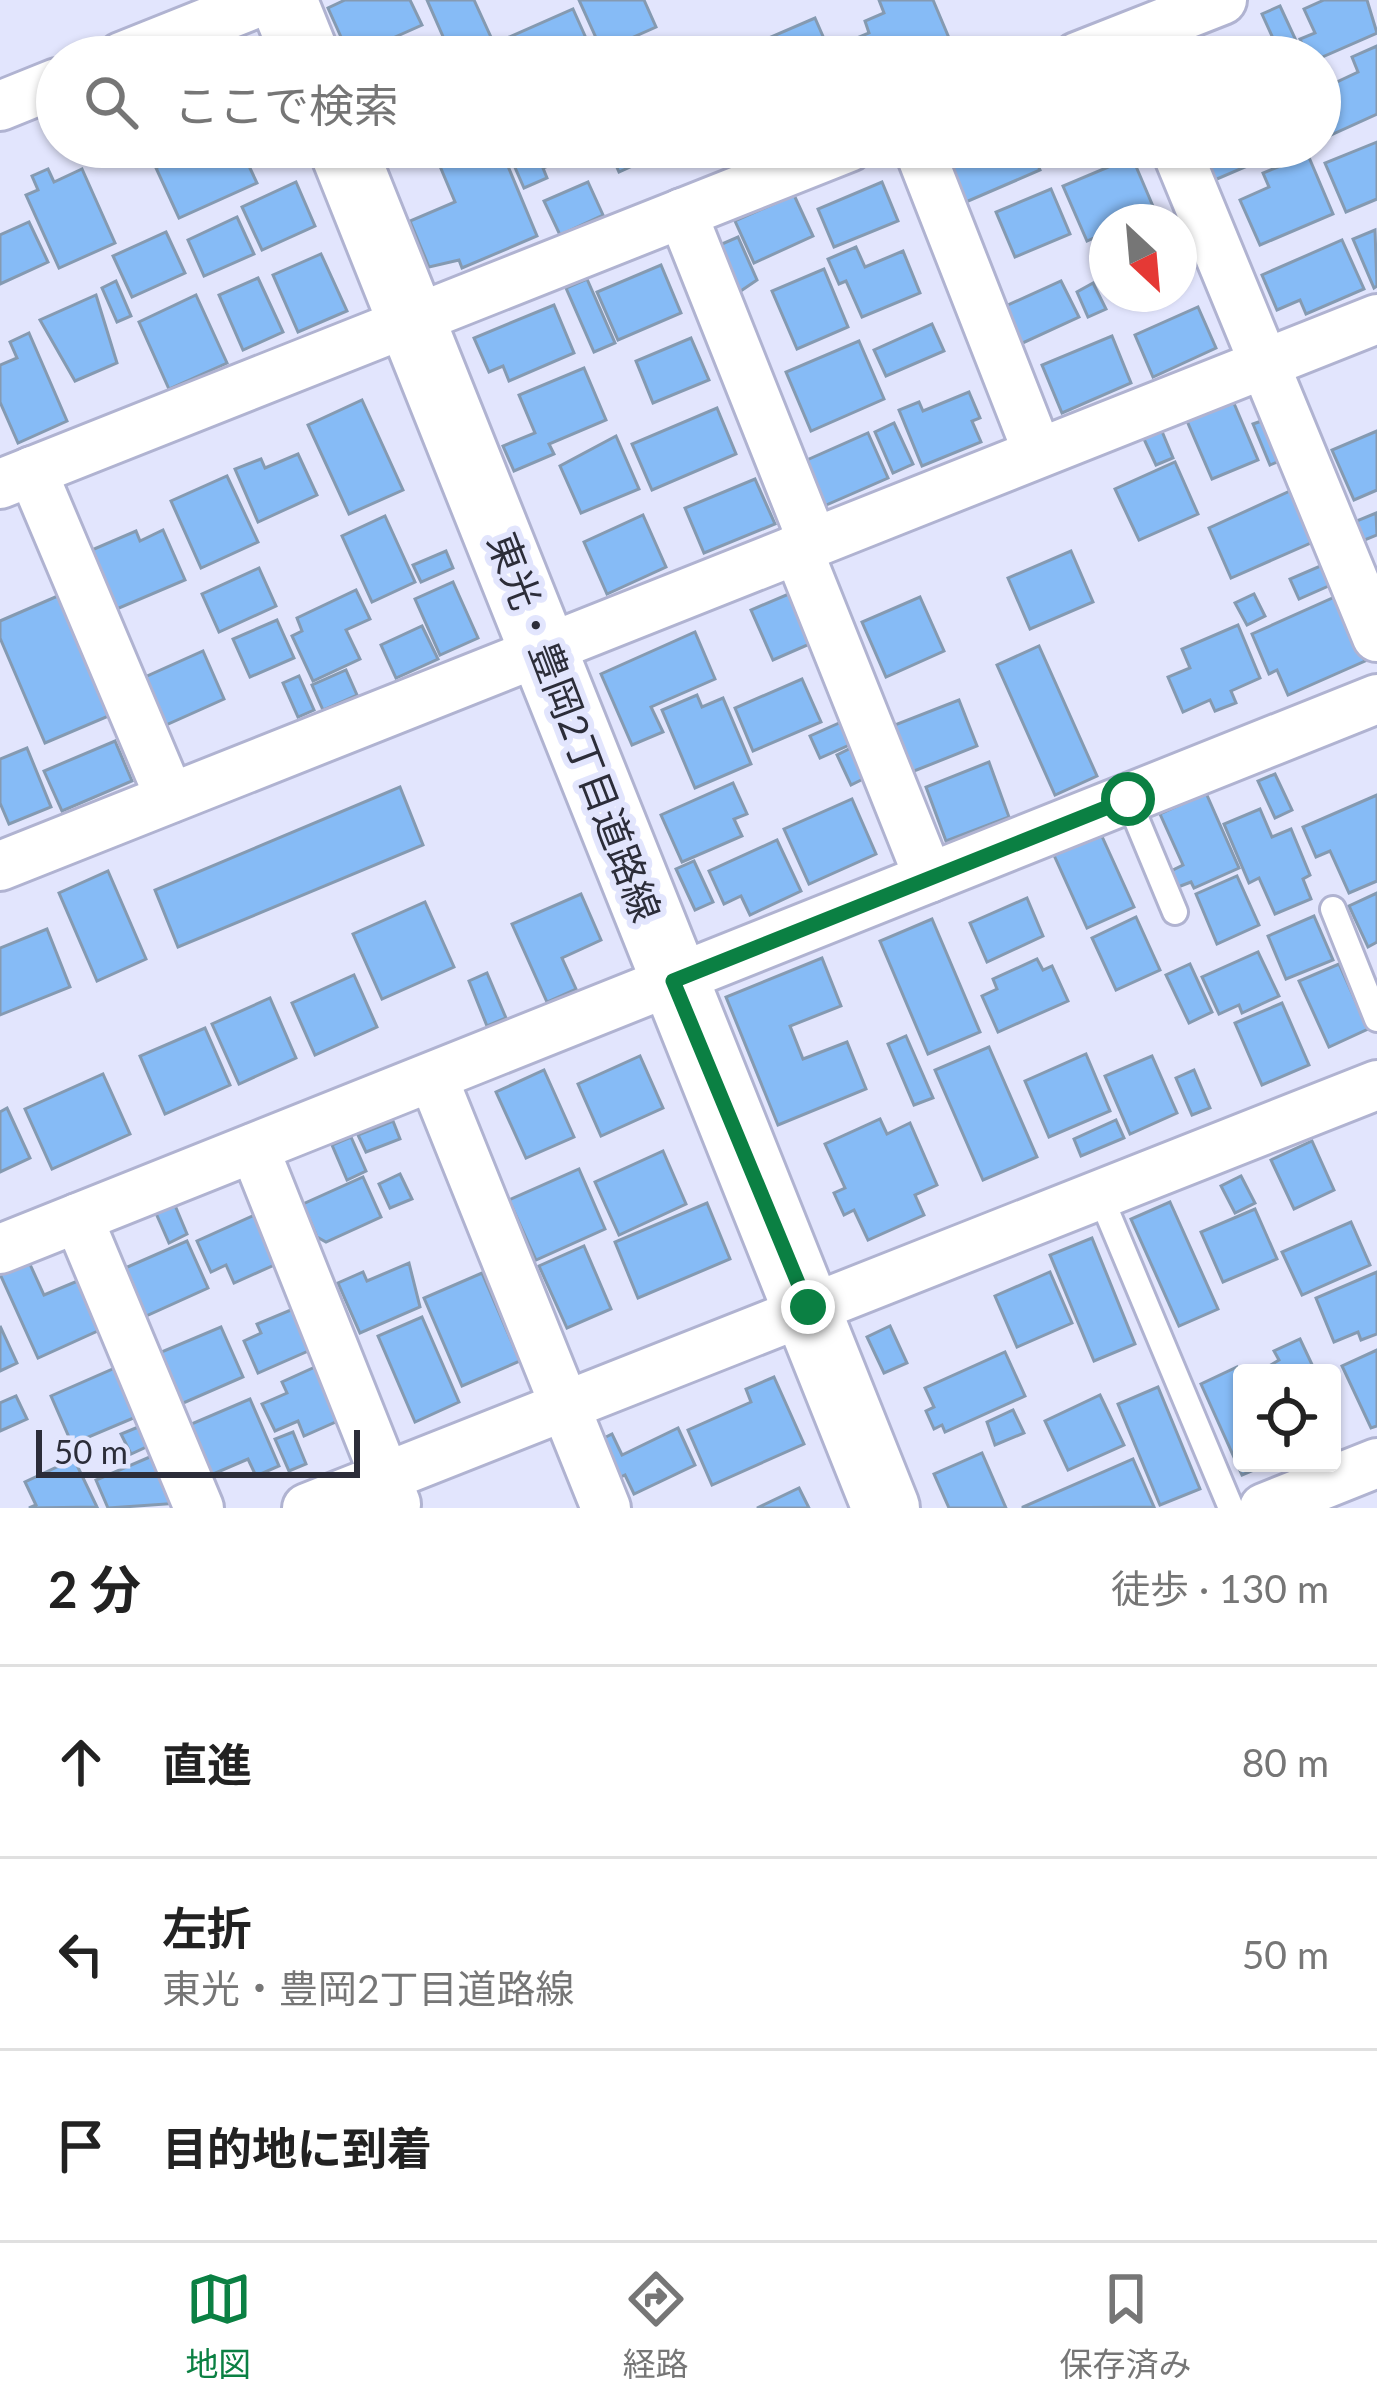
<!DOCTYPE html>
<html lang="ja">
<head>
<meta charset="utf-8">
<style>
	body { margin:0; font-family:Lato,"Noto Sans JP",sans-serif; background:#f2f2f2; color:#222 }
	.controls { position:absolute; right:36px; bottom:36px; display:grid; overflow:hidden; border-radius:12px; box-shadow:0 3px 9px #0004 }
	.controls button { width:108px; height:108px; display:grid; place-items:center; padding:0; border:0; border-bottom:3px solid #e0e0e0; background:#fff; color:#222; font:60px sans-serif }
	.compass { position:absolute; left:1089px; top:204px; width:108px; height:108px; border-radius:50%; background:#fff; box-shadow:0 3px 9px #0004; rotate:154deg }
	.scale { position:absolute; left:36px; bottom:30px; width:324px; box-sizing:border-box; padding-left:12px; border:6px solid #2c2d39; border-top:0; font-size:33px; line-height:42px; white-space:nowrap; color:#2c2d39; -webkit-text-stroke:9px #e2e5fd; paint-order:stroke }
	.stop { position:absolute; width:36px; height:36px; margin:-27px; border:9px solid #0b8043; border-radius:50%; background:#fff }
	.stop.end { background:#0b8043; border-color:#fff; box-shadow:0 3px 12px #0008 }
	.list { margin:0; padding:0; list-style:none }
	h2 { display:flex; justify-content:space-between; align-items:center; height:156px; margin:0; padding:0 48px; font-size:51px }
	h2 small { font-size:39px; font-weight:400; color:#767676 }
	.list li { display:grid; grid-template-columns:78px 1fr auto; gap:36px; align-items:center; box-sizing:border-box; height:192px; padding:0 48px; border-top:3px solid #e0e0e0 }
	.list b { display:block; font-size:45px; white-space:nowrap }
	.list p { margin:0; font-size:39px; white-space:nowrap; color:#767676 }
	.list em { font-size:39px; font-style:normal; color:#767676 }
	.icon { flex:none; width:66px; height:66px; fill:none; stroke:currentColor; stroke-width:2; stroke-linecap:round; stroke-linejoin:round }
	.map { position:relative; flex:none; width:1377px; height:1508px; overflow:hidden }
	.search { position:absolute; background:#fff; box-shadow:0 3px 9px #0004; left:36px; right:36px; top:36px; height:132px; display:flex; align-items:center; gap:30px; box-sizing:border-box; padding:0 42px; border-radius:66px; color:#767676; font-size:45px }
	.sheet { height:732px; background:#fff }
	nav { display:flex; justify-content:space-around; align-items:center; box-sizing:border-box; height:168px; border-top:3px solid #e0e0e0; background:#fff; font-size:33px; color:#767676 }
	nav a { display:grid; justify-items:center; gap:6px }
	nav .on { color:#0b8043 }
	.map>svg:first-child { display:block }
	.building { fill:#86bbf6; stroke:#859ab1; stroke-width:3 }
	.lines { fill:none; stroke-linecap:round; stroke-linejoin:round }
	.lane-casing { stroke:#b0b3d1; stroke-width:30 }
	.street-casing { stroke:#b0b3d1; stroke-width:54 }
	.secondary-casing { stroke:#b0b3d1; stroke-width:72 }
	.lane { stroke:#fff; stroke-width:24 }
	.street { stroke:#fff; stroke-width:48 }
	.secondary { stroke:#fff; stroke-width:66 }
	.route { stroke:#0b8043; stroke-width:15 }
	.labels { text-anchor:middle; stroke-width:12; stroke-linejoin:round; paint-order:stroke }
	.street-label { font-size:39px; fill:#2c2d39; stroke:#e2e5fd }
</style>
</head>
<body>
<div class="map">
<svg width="1377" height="1508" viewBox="0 0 1377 1508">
	<rect width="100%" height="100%" fill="#e2e5fd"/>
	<g class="building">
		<polygon points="345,0 410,0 422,25 350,57 328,8"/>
		<polygon points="427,0 474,0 495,46 469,57 452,57"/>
		<polygon points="579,0 644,0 656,27 602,51"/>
		<polygon points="879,0 933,0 949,38 904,57 845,57 840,45 869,33 865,21 884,13"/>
		<polygon points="1324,0 1367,0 1377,33 1320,58 1308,57 1300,39 1315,33 1304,9"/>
		<polygon points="1280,6 1299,47 1281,56 1262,14"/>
		<polygon points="573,9 594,56 505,57 498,42"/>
		<polygon points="815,18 832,57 763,57 757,43"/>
		<polygon points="1248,38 1256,57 1203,57"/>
		<polygon points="1377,46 1377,114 1320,140 1320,90 1358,72 1352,57"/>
		<polygon points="1377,142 1377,199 1346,212 1325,163"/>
		<polygon points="201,147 240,147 257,183 179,218 156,168"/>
		<polygon points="445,147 500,147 537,236 462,268 459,260 429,267 410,221 455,202 434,152"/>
		<polygon points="506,147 590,147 591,148 543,168 547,178 524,188"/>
		<polygon points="608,147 674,147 619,172"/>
		<polygon points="972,147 1030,147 1040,170 959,205 940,161"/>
		<polygon points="1047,147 1098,147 1056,166"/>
		<polygon points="1194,147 1286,147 1287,149 1210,182"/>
		<polygon points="1308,155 1333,214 1260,245 1240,200 1269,187 1263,173"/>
		<polygon points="1132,157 1155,211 1131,222 1107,222 1107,232 1087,241 1063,186"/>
		<polygon points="48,169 54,182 82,169 115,243 59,268 26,195 38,190 32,176"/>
		<polygon points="296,182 315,226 262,250 242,207"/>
		<polygon points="588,182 603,215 560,235 544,201"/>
		<polygon points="882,182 898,221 834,247 818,209"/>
		<polygon points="1051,189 1070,234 1015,257 996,212"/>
		<polygon points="794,195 813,236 754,263 735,221"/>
		<polygon points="237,217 254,254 204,276 188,240"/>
		<polygon points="29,222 48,262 0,284 0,235"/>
		<polygon points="1375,230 1377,286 1374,288 1353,239"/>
		<polygon points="166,232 185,273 132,297 113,256"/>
		<polygon points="738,237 757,280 729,299 708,250"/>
		<polygon points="1342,240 1364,289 1306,314 1300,300 1277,310 1262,275"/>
		<polygon points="856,247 865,267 903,251 920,293 862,317 846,281 839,284 828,259"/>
		<polygon points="321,254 347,311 298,332 273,275"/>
		<polygon points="661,265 681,313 618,340 597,292"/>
		<polygon points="824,269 848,327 797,349 772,291"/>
		<polygon points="258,278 283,332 243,350 219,295"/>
		<polygon points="587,279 615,343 594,352 566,288"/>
		<polygon points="116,281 131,316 117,322 102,288"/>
		<polygon points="1061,281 1079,317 1016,346 999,309"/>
		<polygon points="1093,283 1106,309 1088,317 1077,292"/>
		<polygon points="96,295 117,363 75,381 40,320"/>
		<polygon points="196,295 227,363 169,389 139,322"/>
		<polygon points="554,305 574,353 509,381 503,366 489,372 474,338"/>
		<polygon points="1198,307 1216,348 1153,377 1135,335"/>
		<polygon points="932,324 944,351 886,376 874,350"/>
		<polygon points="29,333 67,421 18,443 0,402 0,365 17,358 10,342"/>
		<polygon points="1112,336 1131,383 1062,413 1042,365"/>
		<polygon points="691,338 709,380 653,403 636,361"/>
		<polygon points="859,341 884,399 811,431 786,372"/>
		<polygon points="584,368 606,420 549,444 554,454 514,471 503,446 535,433 519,395"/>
		<polygon points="969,392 980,418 972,421 981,442 922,466 899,410 919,402 923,411"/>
		<polygon points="362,400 403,490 349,514 308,425"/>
		<polygon points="1233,401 1258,460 1212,479 1187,421"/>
		<polygon points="717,408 736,454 652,490 632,444"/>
		<polygon points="1270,418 1287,458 1270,465 1253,424"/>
		<polygon points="894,423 913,464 893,473 875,432"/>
		<polygon points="1161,429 1173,458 1156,465 1143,437"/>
		<polygon points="1377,431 1377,490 1354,500 1332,450"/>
		<polygon points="868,433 888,478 817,509 798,464"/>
		<polygon points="616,436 639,489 581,513 560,466"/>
		<polygon points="298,454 317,495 258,522 235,469 261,459 265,468"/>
		<polygon points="1175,462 1198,514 1139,540 1115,489"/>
		<polygon points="227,476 258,542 201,568 171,501"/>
		<polygon points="755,479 775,524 704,553 685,508"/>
		<polygon points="1290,491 1313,542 1231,578 1209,528"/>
		<polygon points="1376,513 1377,535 1350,546 1342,527"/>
		<polygon points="643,515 666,567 607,594 584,542"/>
		<polygon points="385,516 415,582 372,602 342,536"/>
		<polygon points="163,530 185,580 112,611 87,552 136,531 140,541"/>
		<polygon points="446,551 453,568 421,582 413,565"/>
		<polygon points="1071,551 1093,602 1030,629 1008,578"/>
		<polygon points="1325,564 1333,584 1299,599 1290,579"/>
		<polygon points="259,568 276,606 219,632 202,594"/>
		<polygon points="453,582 478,638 440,655 415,599"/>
		<polygon points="356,590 370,619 346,630 360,659 313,681 292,636 302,631 297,618"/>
		<polygon points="791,593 812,643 773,660 751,610"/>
		<polygon points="1254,594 1265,616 1247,625 1235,603"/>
		<polygon points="60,595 111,715 45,743 0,638 0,621"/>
		<polygon points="1337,596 1365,661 1288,695 1277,670 1269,674 1252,634"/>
		<polygon points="920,597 944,651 886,677 862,622"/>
		<polygon points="277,620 294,658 250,677 233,639"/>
		<polygon points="1238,625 1260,678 1231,691 1236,703 1215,711 1210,700 1183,712 1168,677 1190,668 1182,649"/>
		<polygon points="422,626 438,659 396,678 381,645"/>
		<polygon points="695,632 715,679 651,707 663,732 632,745 601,674"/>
		<polygon points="1039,646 1097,776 1055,795 997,665"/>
		<polygon points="203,651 224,699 157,729 144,698 153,695 145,677"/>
		<polygon points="346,670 357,695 323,710 312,685"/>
		<polygon points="299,676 314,710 298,717 283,683"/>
		<polygon points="802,679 821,722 753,751 735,708"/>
		<polygon points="697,695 702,707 723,698 751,764 695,788 662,710"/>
		<polygon points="959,700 977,746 909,773 892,726"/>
		<polygon points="846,720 856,742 820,758 810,736"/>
		<polygon points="115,741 132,781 62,811 44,771"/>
		<polygon points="853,747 867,777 851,785 837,755"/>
		<polygon points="27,748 51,807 9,824 0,803 0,759"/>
		<polygon points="989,762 1009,817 946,841 926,787"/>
		<polygon points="1275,774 1292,810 1275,818 1258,781"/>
		<polygon points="733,783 747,814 734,819 742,836 682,862 661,815"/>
		<polygon points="400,787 423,845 178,947 155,890"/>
		<polygon points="1206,793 1239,868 1194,888 1191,882 1178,887 1171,871 1183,865 1160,814"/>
		<polygon points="1377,795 1377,881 1349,893 1330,851 1316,857 1303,827"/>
		<polygon points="852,799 876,854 809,884 784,829"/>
		<polygon points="1260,809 1272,837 1291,829 1310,875 1303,879 1311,899 1275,914 1259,878 1249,883 1224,824"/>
		<polygon points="1100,832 1134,907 1087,928 1053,853"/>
		<polygon points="777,840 801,891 750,915 741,896 724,904 709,871"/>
		<polygon points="694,861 713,902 695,910 676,869"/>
		<polygon points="108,871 146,959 97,981 59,893"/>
		<polygon points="1237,876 1259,925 1217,944 1196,894"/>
		<polygon points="1377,893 1377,942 1368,947 1349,906"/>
		<polygon points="581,894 601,940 562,958 576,989 547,1002 512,924"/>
		<polygon points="1027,898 1043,936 987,962 970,923"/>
		<polygon points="425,902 454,967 382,999 353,934"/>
		<polygon points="1314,916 1333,960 1286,979 1268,936"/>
		<polygon points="1136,917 1160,970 1116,990 1092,938"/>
		<polygon points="932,919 980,1032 928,1054 880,941"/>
		<polygon points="47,929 70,987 0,1015 0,948"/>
		<polygon points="1258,952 1279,996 1242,1013 1239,1005 1219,1014 1202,977"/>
		<polygon points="822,958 841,1006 790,1026 803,1059 847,1042 866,1089 778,1125 726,997"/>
		<polygon points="1037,959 1043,970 1052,966 1068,1001 998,1032 982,996 997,989 993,979"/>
		<polygon points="1190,964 1212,1012 1189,1023 1166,975"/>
		<polygon points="1339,964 1368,1029 1329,1047 1299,981"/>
		<polygon points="487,973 506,1018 487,1026 469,981"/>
		<polygon points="354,975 377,1027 315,1055 292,1003"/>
		<polygon points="270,998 296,1058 239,1084 212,1024"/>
		<polygon points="1282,1003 1309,1065 1262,1085 1235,1023"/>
		<polygon points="205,1028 230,1085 165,1114 140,1056"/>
		<polygon points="906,1036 933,1098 914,1105 888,1044"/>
		<polygon points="989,1047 1037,1157 983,1180 935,1070"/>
		<polygon points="1086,1054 1110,1111 1049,1137 1025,1081"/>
		<polygon points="640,1056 663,1108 601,1136 578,1084"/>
		<polygon points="1152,1056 1177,1113 1130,1134 1105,1076"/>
		<polygon points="544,1070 574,1137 526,1158 496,1092"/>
		<polygon points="1194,1070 1210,1108 1192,1115 1176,1078"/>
		<polygon points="103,1074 130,1134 52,1169 25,1109"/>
		<polygon points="7,1108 30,1158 0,1172 0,1112"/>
		<polygon points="880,1119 887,1134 910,1123 937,1185 915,1195 924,1215 868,1240 854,1210 844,1215 834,1193 845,1188 825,1144"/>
		<polygon points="1116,1120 1124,1138 1081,1156 1074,1139"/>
		<polygon points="393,1121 400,1139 366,1152 358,1135"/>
		<polygon points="351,1137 366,1171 347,1180 332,1145"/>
		<polygon points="1312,1141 1334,1190 1294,1209 1271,1160"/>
		<polygon points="663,1151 686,1204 619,1235 595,1182"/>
		<polygon points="579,1169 605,1229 536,1260 509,1200"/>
		<polygon points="400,1174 412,1199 390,1208 379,1184"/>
		<polygon points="1241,1176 1255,1203 1235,1213 1221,1186"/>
		<polygon points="363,1177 381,1217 326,1242 317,1237 303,1204"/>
		<polygon points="1170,1202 1218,1309 1179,1326 1131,1219"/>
		<polygon points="174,1203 187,1234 169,1243 155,1211"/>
		<polygon points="707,1203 730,1259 638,1298 615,1242"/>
		<polygon points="1255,1209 1277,1259 1223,1282 1201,1232"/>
		<polygon points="259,1213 281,1262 234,1283 226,1265 211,1272 197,1241"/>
		<polygon points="1351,1222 1370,1265 1302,1295 1282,1252"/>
		<polygon points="1092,1238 1135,1344 1094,1361 1050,1255"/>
		<polygon points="187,1241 208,1288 146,1316 125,1268"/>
		<polygon points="584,1246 611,1309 567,1328 539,1266"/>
		<polygon points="28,1260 44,1295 80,1280 102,1329 38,1358 0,1274"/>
		<polygon points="409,1263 420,1307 360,1333 338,1283 363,1272 367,1281"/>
		<polygon points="1050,1272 1072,1323 1017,1347 995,1296"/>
		<polygon points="1377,1272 1377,1334 1361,1340 1358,1332 1334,1342 1316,1298"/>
		<polygon points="482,1273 520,1361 462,1386 424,1298"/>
		<polygon points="298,1307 315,1348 258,1373 244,1341 261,1333 257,1324"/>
		<polygon points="422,1317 459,1402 415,1422 378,1336"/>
		<polygon points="0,1326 17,1363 0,1371"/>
		<polygon points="890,1326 907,1363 884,1373 867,1337"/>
		<polygon points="221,1327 243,1377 181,1404 159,1353"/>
		<polygon points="1300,1339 1316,1373 1258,1373 1279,1360 1274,1351"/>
		<polygon points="1377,1350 1377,1426 1371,1428 1342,1366"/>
		<polygon points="1005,1352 1025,1396 945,1432 942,1425 934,1429 926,1411 934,1407 925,1388"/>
		<polygon points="324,1363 349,1416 304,1436 298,1421 275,1431 262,1404 287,1393 282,1382"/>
		<polygon points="1237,1367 1242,1378 1242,1463 1270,1463 1242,1475 1201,1384"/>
		<polygon points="115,1368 136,1417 72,1444 51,1396"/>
		<polygon points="774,1377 804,1444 712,1485 688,1430 751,1402 746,1389"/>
		<polygon points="1158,1387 1200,1489 1160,1505 1118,1404"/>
		<polygon points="1100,1395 1124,1445 1068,1470 1045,1421"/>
		<polygon points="16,1396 27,1419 0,1431 0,1403"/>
		<polygon points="250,1399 279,1466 256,1476 248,1459 211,1475 189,1425"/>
		<polygon points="1013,1410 1024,1433 995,1445 987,1422"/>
		<polygon points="148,1423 157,1442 131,1454 121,1434"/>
		<polygon points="678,1428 695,1465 634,1494 625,1475 610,1482 592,1444 612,1434 622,1455"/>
		<polygon points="293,1432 306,1464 289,1471 275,1439"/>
		<polygon points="159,1453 181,1503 108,1508 96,1480"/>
		<polygon points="982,1453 1006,1508 949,1508 934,1474"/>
		<polygon points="74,1459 97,1507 29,1508 36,1505 25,1482"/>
		<polygon points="1133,1459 1154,1507 1023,1508 1023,1507"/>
		<polygon points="799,1488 809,1508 757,1508"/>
	</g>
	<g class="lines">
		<defs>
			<g id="lane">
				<polyline points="1128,799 1175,912"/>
				<polyline points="1333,909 1377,1019"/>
				<polyline points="1099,1193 1231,1508"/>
			</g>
			<g id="street">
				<polyline points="121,57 264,0"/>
				<polyline points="1077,57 1222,0"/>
				<polyline points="0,106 57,83"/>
				<polyline points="918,147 1038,453"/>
				<polyline points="1175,147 1377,637"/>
				<polyline points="682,213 813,542"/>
				<polyline points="32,471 170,798"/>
				<polyline points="0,484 849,147"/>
				<polyline points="797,548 929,878"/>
				<polyline points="0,866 1377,319"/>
				<polyline points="433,1078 606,1508"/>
				<polyline points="254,1148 396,1504"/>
				<polyline points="78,1218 199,1508"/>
				<polyline points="0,1249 1377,699"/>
				<polyline points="307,1508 1377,1085"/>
				<polyline points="1264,1508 1377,1463"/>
			</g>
			<g id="secondary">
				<polyline points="283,0 306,57"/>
				<polyline points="342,147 886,1508"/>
			</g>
		</defs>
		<use href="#lane" class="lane-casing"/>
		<use href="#street" class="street-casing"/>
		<use href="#secondary" class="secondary-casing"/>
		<use href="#lane" class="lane"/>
		<use href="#street" class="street"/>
		<use href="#secondary" class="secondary"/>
	</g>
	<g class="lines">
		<polyline class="route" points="808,1307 673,981 1128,799"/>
	</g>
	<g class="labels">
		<g class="street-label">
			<text transform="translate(574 727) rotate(69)" y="14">東光・豊岡2丁目道路線</text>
		</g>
	</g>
</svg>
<div class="controls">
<button><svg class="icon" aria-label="locate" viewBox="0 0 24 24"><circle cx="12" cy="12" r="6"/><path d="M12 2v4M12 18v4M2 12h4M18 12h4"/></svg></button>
</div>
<svg class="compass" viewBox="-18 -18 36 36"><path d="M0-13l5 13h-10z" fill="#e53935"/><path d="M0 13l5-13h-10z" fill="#767676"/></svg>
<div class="scale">50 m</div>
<div class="stop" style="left:1128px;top:799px"></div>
<div class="stop end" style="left:808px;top:1307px"></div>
<div class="search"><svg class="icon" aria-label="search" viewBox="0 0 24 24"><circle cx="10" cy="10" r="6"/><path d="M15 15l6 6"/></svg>ここで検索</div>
</div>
<section class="sheet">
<h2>2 分<small>徒歩 · 130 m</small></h2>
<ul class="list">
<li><svg class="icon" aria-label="ahead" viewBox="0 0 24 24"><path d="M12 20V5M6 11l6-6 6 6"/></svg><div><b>直進</b></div><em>80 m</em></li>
<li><svg class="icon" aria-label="left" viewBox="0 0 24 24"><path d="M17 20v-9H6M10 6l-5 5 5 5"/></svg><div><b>左折</b><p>東光・豊岡2丁目道路線</p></div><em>50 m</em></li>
<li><svg class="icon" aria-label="arrive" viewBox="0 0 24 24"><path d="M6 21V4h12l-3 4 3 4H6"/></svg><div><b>目的地に到着</b></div></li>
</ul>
</section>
<nav>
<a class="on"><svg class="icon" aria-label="map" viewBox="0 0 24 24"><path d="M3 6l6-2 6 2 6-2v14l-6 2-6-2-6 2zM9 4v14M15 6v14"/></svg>地図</a>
<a><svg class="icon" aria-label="directions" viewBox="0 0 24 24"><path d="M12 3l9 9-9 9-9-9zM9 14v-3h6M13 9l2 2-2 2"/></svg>経路</a>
<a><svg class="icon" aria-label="saved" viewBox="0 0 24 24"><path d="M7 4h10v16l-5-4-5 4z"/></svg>保存済み</a>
</nav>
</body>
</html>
